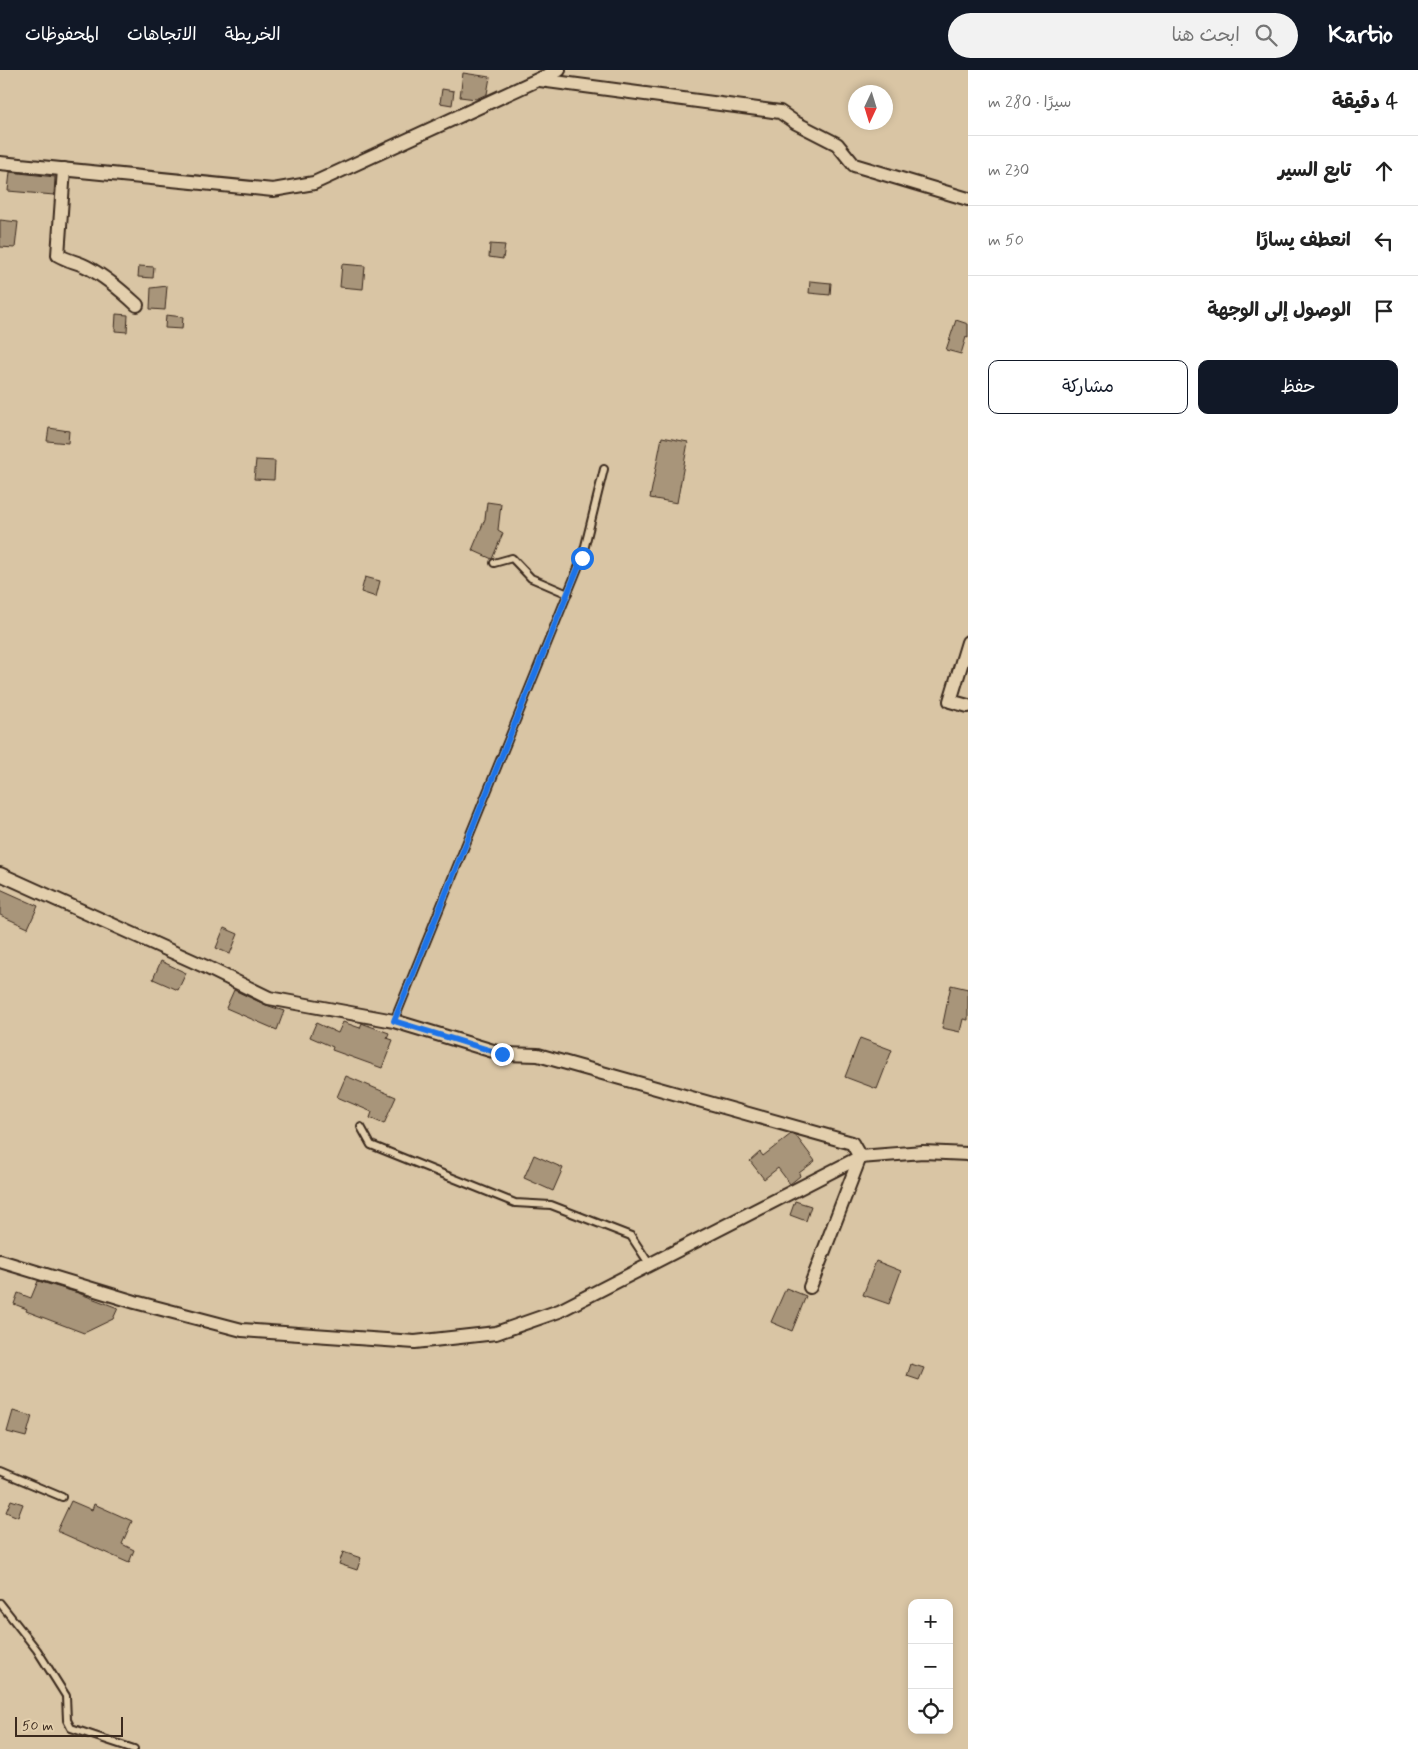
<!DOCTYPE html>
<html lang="ar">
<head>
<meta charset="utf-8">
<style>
	body { margin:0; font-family:Mynerve,"Playpen Sans Arabic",sans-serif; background:#f2f2f2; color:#222; direction:rtl }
	.controls { position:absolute; right:15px; bottom:15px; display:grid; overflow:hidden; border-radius:10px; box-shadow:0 2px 8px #0003 }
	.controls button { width:45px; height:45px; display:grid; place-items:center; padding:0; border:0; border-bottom:1px solid #e0e0e0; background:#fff; color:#222; font:25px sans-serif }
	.compass { position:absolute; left:848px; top:15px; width:45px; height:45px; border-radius:50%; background:#fff; box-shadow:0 2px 8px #0003; rotate:184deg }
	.scale { position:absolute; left:15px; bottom:12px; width:108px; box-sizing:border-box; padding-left:5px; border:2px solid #3b2a1e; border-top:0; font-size:14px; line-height:18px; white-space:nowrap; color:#3b2a1e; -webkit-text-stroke:4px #e3cfad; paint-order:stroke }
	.stop { position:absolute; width:15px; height:15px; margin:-11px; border:4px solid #1a73e8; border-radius:50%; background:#fff }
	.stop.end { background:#1a73e8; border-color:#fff; box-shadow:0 1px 5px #0008 }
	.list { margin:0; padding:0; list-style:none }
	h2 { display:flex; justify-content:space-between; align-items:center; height:65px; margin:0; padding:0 20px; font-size:21px }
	h2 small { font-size:16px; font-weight:400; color:#767676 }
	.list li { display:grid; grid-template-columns:32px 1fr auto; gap:15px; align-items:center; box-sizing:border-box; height:70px; padding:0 20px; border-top:1px solid #e0e0e0 }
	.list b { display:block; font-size:19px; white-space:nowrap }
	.list em { font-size:16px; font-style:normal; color:#767676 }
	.actions { display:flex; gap:10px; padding:15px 20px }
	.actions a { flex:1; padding:11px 0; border:1px solid #111827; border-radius:10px; text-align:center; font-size:18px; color:#111827 }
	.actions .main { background:#111827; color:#fff }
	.icon { flex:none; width:28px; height:28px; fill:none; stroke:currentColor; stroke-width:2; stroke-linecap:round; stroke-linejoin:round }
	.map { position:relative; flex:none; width:968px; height:1679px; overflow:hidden; direction:ltr }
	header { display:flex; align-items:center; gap:30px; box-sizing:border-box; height:70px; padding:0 25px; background:#111827; color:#fff }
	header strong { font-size:24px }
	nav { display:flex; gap:28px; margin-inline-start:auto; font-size:18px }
	.search { width:350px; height:45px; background:#f2f2f2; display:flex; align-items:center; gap:12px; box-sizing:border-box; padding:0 18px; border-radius:28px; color:#767676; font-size:19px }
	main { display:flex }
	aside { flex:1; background:#fff }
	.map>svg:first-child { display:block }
	.building { fill:#a8957a; stroke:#3b2a1e }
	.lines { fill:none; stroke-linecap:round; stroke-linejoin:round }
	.service-casing { stroke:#3b2a1e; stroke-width:10 }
	.minor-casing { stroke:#3b2a1e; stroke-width:16 }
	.service { stroke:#e3cfad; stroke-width:6 }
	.minor { stroke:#e3cfad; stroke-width:12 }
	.route { stroke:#1a73e8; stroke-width:6 }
</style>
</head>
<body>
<header>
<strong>Kartio</strong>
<div class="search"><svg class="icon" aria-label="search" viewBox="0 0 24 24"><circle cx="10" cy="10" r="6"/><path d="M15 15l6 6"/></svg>ابحث هنا</div>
<nav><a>الخريطة</a><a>الاتجاهات</a><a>المحفوظات</a></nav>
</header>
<main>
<aside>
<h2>4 دقيقة<small>سيرًا · 280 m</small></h2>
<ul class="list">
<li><svg class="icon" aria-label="ahead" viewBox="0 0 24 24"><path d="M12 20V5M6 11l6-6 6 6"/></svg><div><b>تابع السير</b></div><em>230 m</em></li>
<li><svg class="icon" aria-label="left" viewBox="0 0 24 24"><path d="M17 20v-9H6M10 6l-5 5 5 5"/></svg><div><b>انعطف يسارًا</b></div><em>50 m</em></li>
<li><svg class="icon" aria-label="arrive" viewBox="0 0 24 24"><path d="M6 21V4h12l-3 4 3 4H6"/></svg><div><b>الوصول إلى الوجهة</b></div></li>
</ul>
<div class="actions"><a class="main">حفظ</a><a>مشاركة</a></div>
</aside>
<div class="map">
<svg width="968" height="1679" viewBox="0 0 968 1679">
	<rect width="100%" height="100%" fill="#d9c5a4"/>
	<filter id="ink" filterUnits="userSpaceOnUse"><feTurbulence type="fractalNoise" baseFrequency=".02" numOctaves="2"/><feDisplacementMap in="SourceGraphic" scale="10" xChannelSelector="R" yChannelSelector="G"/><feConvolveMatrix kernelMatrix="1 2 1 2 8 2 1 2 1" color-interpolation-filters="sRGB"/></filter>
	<g filter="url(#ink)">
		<g class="building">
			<polygon points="463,3 490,7 487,24 476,29 460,27"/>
			<polygon points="442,19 454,21 452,35 440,33"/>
			<polygon points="10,102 55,107 54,125 8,121"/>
			<polygon points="0,150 18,152 15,178 0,177"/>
			<polygon points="490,174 505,175 503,189 489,187"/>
			<polygon points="342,194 365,196 363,219 340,217"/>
			<polygon points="139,196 154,197 153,208 138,207"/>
			<polygon points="810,211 831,213 830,225 809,223"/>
			<polygon points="167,216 165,240 150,239 151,218"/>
			<polygon points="116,244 128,245 127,262 115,261"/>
			<polygon points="166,245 183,247 182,259 165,258"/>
			<polygon points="956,250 968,254 968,268 966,267 961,284 946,280"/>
			<polygon points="49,358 69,361 68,373 47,371"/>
			<polygon points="662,367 688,372 677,433 650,428"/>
			<polygon points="256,390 275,391 274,410 254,409"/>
			<polygon points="487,432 501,434 498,460 503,463 492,489 472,480 485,449"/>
			<polygon points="365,507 380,511 376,527 361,522"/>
			<polygon points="0,819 38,836 28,858 0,845"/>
			<polygon points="224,858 238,864 230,884 216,878"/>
			<polygon points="161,891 186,903 178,920 153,909"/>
			<polygon points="951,915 968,919 968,950 963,949 960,962 942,958"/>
			<polygon points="234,920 266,935 284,941 277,960 226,938"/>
			<polygon points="343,952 360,958 362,953 364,954 389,963 387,968 393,970 382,998 332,980 333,977 310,967 316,953 338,963"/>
			<polygon points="860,968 892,980 877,1019 845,1007"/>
			<polygon points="346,1006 396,1027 384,1054 370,1048 372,1042 337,1027"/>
			<polygon points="791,1064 796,1066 815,1091 799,1103 800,1106 790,1114 778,1098 764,1109 750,1091 760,1082 763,1086"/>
			<polygon points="534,1085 563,1098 553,1121 524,1108"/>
			<polygon points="795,1131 811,1136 806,1151 790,1145"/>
			<polygon points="876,1191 901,1201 889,1234 863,1225"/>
			<polygon points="38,1211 78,1223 118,1238 113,1249 84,1263 26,1241 27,1239 14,1234 18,1223 31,1228"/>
			<polygon points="786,1218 806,1226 792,1261 771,1252"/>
			<polygon points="911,1294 924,1298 919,1310 907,1306"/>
			<polygon points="13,1341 32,1346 26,1367 7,1362"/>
			<polygon points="11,1430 23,1434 18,1447 6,1442"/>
			<polygon points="71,1431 92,1440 94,1434 132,1451 122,1474 134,1480 129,1493 57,1461"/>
			<polygon points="343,1482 361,1488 357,1500 339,1494"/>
		</g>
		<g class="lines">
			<defs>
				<g id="service">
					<polyline points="494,493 512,488 531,508 568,524"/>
					<polyline points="394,951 582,488 604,399"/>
					<polyline points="361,1057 371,1075 515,1133 551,1135 631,1166 650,1195"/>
					<polyline points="0,1401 62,1427"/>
					<polyline points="0,1533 37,1580 66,1626 67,1650 71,1658 134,1679"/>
				</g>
				<g id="minor">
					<polyline points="540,10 780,42 796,53 837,74 854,95 968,129"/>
					<polyline points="0,93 273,120 314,113 559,0"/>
					<path d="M64 99 58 185C68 191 78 192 87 197 106 207 122 221 137 235"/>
					<polyline points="968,572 950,631 968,636"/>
					<polyline points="0,804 206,897 269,928 394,951 503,984 538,985 852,1073 860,1087 810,1217"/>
					<polyline points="0,1191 135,1232 242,1260 415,1272 496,1263 559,1241 860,1087 923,1082 968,1084"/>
				</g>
			</defs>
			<use href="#service" class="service-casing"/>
			<use href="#minor" class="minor-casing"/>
			<use href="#service" class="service"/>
			<use href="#minor" class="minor"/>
		</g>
	</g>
	<g class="lines" filter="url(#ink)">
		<polyline class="route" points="502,984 394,951 582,488"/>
	</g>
</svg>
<div class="controls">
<button>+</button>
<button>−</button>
<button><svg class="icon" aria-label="locate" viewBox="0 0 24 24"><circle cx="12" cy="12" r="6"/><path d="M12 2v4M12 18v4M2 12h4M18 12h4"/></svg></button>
</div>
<svg class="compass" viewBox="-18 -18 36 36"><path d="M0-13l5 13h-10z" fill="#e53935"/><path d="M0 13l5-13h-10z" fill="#767676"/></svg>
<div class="scale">50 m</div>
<div class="stop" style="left:582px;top:488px"></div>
<div class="stop end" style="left:502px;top:984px"></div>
</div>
</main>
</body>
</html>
